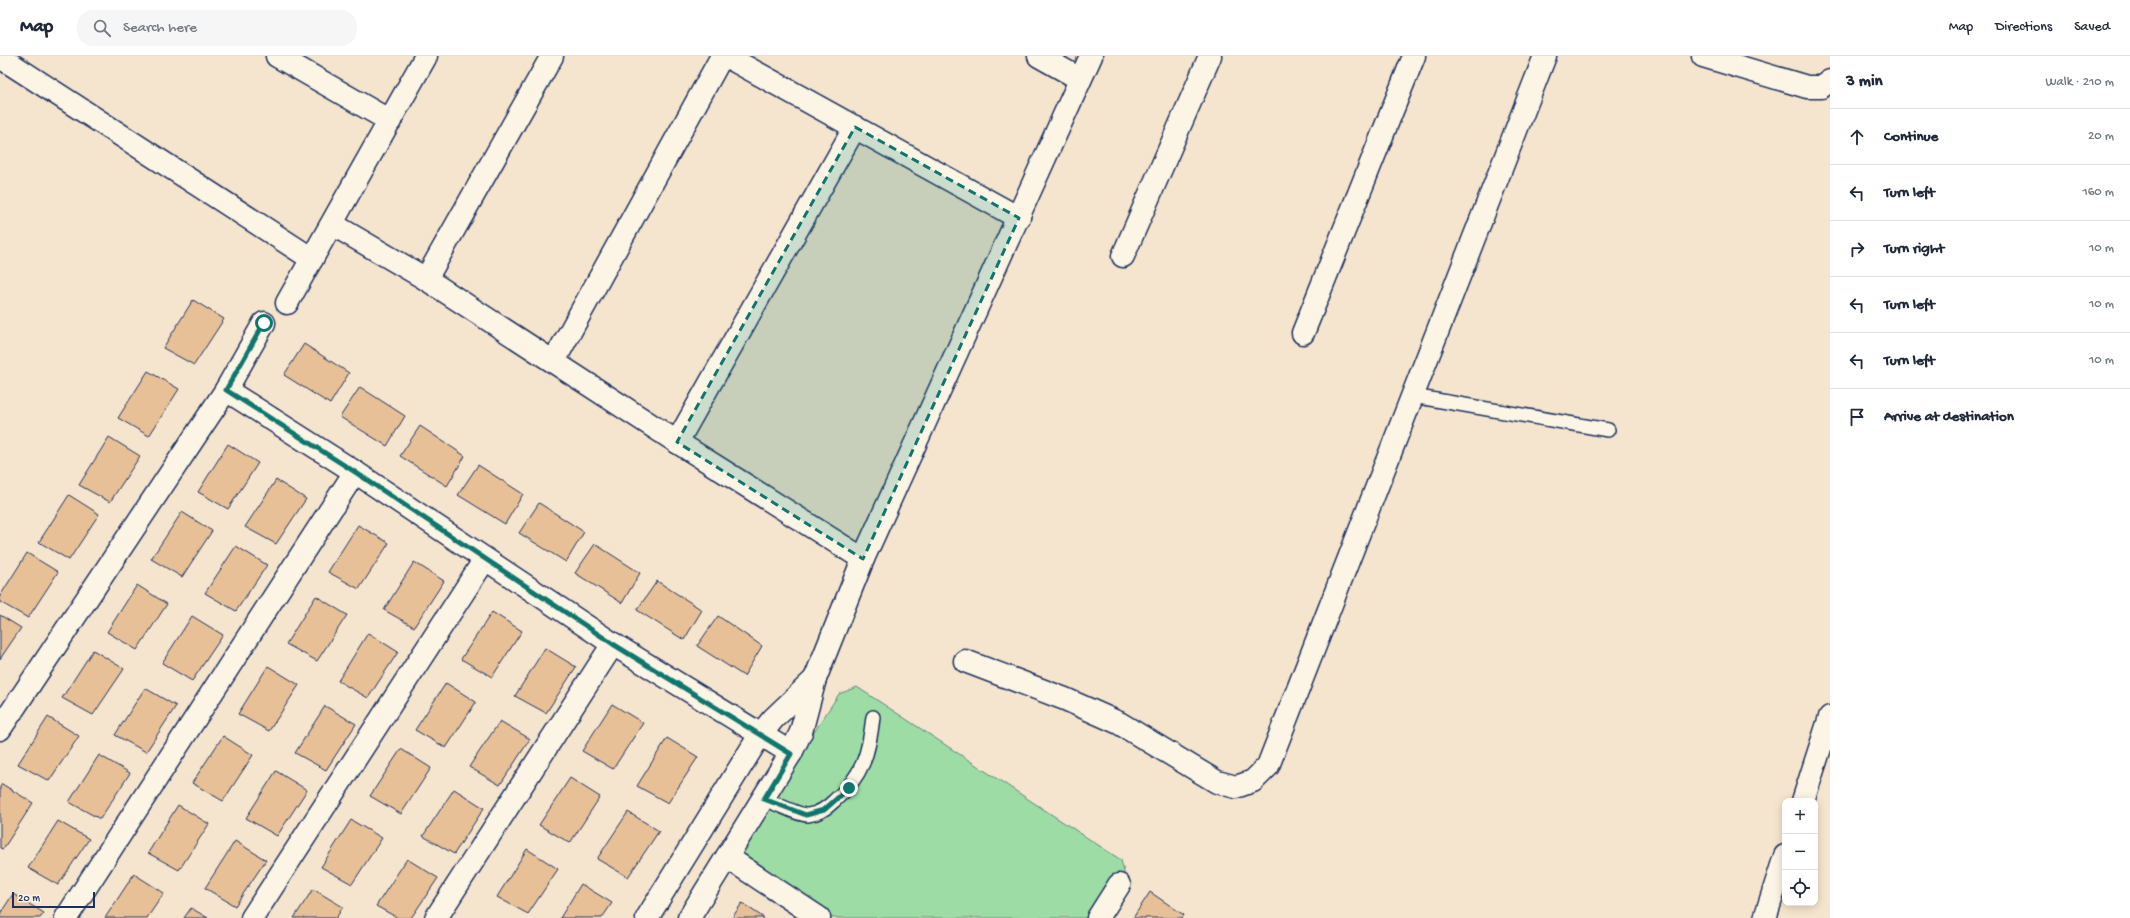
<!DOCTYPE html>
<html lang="en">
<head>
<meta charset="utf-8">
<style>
	body { margin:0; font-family:"Gochi Hand",sans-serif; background:#f6f6f7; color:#1f2937 }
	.controls { position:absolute; right:12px; bottom:12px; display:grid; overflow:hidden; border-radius:8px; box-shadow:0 2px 10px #0003 }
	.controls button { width:36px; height:36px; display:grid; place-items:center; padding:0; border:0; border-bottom:1px solid #e0e1e3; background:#fff; color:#1f2937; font:20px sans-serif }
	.scale { position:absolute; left:12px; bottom:10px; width:83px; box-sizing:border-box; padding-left:4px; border:2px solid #1b2f5e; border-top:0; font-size:11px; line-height:14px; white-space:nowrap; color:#1b2f5e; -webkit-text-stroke:3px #fcf5e5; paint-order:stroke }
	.stop { position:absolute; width:12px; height:12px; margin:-9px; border:3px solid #0f766e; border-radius:50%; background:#fff }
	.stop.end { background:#0f766e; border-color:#fff; box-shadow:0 1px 4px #0008 }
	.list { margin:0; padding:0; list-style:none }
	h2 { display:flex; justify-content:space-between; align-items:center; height:52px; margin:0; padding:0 16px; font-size:17px }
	h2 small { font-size:13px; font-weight:400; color:#747a83 }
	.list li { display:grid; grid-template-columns:26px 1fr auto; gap:12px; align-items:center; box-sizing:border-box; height:56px; padding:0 16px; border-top:1px solid #e0e1e3 }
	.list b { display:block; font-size:15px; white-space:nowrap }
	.list em { font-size:13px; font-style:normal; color:#747a83 }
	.icon { flex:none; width:22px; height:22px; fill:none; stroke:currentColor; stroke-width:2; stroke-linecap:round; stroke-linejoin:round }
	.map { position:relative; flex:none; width:1830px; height:862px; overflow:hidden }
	header { display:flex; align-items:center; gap:24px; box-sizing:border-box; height:56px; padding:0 20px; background:#fff; border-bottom:1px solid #e0e1e3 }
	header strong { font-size:19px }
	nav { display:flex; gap:22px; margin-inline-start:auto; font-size:14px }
	.search { width:280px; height:36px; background:#f6f6f7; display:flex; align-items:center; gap:10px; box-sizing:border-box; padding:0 14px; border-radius:16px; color:#747a83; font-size:15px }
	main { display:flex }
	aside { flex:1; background:#fff }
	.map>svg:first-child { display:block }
	.green { fill:#9ddca5; stroke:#5c8682 }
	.building { fill:#e7c097; stroke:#1b2f5e }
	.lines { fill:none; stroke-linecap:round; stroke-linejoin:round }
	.lane-casing { stroke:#1b2f5e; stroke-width:16 }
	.street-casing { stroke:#1b2f5e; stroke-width:25 }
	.lane { stroke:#fcf5e5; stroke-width:13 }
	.street { stroke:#fcf5e5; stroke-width:22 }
	.route { stroke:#0f766e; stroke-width:5 }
	.marked { fill:#0f766e; fill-opacity:0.2; stroke:#0f766e; stroke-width:3; stroke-dasharray:8 5; stroke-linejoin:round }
</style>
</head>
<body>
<header>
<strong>Map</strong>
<div class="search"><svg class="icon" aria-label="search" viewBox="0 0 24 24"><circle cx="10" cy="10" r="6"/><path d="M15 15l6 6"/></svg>Search here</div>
<nav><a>Map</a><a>Directions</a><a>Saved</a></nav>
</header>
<main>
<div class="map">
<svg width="1830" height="862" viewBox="0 0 1830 862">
	<rect width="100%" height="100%" fill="#f6e5ce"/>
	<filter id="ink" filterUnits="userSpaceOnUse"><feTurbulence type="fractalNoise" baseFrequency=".025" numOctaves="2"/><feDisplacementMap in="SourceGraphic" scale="8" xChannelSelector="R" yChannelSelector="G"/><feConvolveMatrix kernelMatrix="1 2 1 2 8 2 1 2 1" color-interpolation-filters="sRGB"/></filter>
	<g filter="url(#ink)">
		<polygon class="green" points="857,631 1121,804 1126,824 1101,862 823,862 747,813 740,790 839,638"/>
		<g class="building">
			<polygon points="193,244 224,263 194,309 163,292"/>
			<polygon points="304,288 349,317 330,348 284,319"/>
			<polygon points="148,315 179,333 149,380 118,362"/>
			<polygon points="360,331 405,360 387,390 340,361"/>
			<polygon points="420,370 465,400 447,430 400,400"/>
			<polygon points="109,381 140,400 110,446 79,429"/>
			<polygon points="228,388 258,407 228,453 198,436"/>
			<polygon points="478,409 523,438 505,468 458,439"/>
			<polygon points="276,424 306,443 276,488 245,471"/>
			<polygon points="69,439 99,458 69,504 39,486"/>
			<polygon points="539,447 584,476 566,506 519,477"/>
			<polygon points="182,456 212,475 182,521 151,503"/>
			<polygon points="358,469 389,487 359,533 328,516"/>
			<polygon points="595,488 640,517 622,547 575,517"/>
			<polygon points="236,490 267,509 236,555 205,537"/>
			<polygon points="27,497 58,516 28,562 0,546 0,540"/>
			<polygon points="414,506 444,525 414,571 384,554"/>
			<polygon points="657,525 702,554 684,584 637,554"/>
			<polygon points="137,529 167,548 137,594 107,576"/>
			<polygon points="316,540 347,559 317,605 286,588"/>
			<polygon points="492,556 522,575 492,621 461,603"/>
			<polygon points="0,559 21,572 0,603"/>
			<polygon points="192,560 223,579 192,625 162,607"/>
			<polygon points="718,560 762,590 744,620 697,590"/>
			<polygon points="368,577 398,596 368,642 338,625"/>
			<polygon points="545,592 576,611 546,657 515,640"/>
			<polygon points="93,594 124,613 93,659 62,642"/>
			<polygon points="268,610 299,629 269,675 238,658"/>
			<polygon points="446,627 476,646 446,692 415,674"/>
			<polygon points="145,632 176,650 146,696 115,679"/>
			<polygon points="612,648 643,667 613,713 582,695"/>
			<polygon points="325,650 356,668 326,714 295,697"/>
			<polygon points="48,661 79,680 49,725 18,708"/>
			<polygon points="500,665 530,683 500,729 469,711"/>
			<polygon points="223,680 253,699 223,745 192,727"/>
			<polygon points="667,682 698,701 668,747 637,730"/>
			<polygon points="401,693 431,712 401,758 370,740"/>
			<polygon points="99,699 130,717 100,763 69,746"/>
			<polygon points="276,715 307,734 277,780 246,762"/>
			<polygon points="570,722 600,741 570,787 539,769"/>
			<polygon points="2,728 33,747 3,793 0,792 0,731"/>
			<polygon points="454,733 484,752 454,798 423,780"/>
			<polygon points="178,749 209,768 179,814 148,797"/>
			<polygon points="628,756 659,775 628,821 597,803"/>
			<polygon points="351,764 382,782 352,828 321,811"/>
			<polygon points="58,765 89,783 58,829 28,812"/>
			<polygon points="235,785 266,804 235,850 205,832"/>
			<polygon points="527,793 558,813 528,858 497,841"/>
			<polygon points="407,803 438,822 411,862 398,862 376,850"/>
			<polygon points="134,818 164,837 147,862 105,862"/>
			<polygon points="581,828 612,847 602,862 560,862"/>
			<polygon points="313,833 343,851 336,862 294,862"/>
			<polygon points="1150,836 1184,859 1182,862 1133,862"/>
			<polygon points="13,838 44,857 40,862 0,862 0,858"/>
			<polygon points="742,847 764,862 732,862"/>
			<polygon points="191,852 208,862 184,862"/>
		</g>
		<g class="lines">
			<defs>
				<g id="lane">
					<polyline points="1413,340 1608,374"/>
					<path d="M764 743C772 746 801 760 808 759 818 758 827 752 834 745 863 720 869 697 873 661"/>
				</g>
				<g id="street">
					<polyline points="277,0 390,65"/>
					<polyline points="726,0 1019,162"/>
					<polyline points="1039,0 1080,23"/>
					<polyline points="1703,0 1807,31 1821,31 1830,25"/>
					<polyline points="0,1 312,203"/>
					<polyline points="332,168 426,223 677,386 863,503"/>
					<polyline points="1123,200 1210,0"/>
					<polyline points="426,223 552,0"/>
					<polyline points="287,247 426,0"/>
					<polyline points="1303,277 1414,0"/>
					<polyline points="554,305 722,0"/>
					<polyline points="226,334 355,416 613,588 791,697"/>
					<polyline points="677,386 855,71"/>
					<polyline points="965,605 1065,643 1119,667 1217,726 1236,731 1253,725 1268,710 1545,0"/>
					<polyline points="0,673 226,334 264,267"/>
					<polyline points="1803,745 1830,661"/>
					<polyline points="727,801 819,862"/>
					<polyline points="66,862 355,416"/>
					<polyline points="252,862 485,503"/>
					<polyline points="436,862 613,588"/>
					<polyline points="647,862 760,679 773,663 815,623"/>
					<polyline points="689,862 791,697 801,676 815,623 863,503 1091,0"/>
					<polyline points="1098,862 1119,829"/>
					<polyline points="1765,862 1785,800"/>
				</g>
			</defs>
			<use href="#lane" class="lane-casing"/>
			<use href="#street" class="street-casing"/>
			<use href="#lane" class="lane"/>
			<use href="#street" class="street"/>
		</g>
	</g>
	<g class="lines" filter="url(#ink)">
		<polyline class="route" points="264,267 226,334 355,416 613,588 791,698 764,743 806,759 824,754 849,732"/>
	</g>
	<path class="marked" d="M855 71 1019 162 863 503 677 386Z"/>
</svg>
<div class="controls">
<button>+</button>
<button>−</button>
<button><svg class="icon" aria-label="locate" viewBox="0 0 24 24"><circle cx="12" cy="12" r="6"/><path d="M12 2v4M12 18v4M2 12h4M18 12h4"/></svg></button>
</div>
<div class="scale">20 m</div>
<div class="stop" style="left:264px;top:267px"></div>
<div class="stop end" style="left:849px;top:732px"></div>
</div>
<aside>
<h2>3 min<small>Walk · 210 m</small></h2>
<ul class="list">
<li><svg class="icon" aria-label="ahead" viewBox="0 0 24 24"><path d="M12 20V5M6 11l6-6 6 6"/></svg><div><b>Continue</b></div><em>20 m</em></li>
<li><svg class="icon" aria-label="left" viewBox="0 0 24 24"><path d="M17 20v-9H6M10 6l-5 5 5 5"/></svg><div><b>Turn left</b></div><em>160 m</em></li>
<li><svg class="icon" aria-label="right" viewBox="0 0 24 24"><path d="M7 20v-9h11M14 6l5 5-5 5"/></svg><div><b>Turn right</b></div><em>10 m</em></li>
<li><svg class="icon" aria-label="left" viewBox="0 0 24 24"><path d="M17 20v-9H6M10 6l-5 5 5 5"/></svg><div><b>Turn left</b></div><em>10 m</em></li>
<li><svg class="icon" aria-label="left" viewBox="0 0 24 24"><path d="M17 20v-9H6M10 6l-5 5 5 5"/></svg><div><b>Turn left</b></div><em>10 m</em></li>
<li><svg class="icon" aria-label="arrive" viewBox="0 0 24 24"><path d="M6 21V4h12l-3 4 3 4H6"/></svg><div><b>Arrive at destination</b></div></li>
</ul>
</aside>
</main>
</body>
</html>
